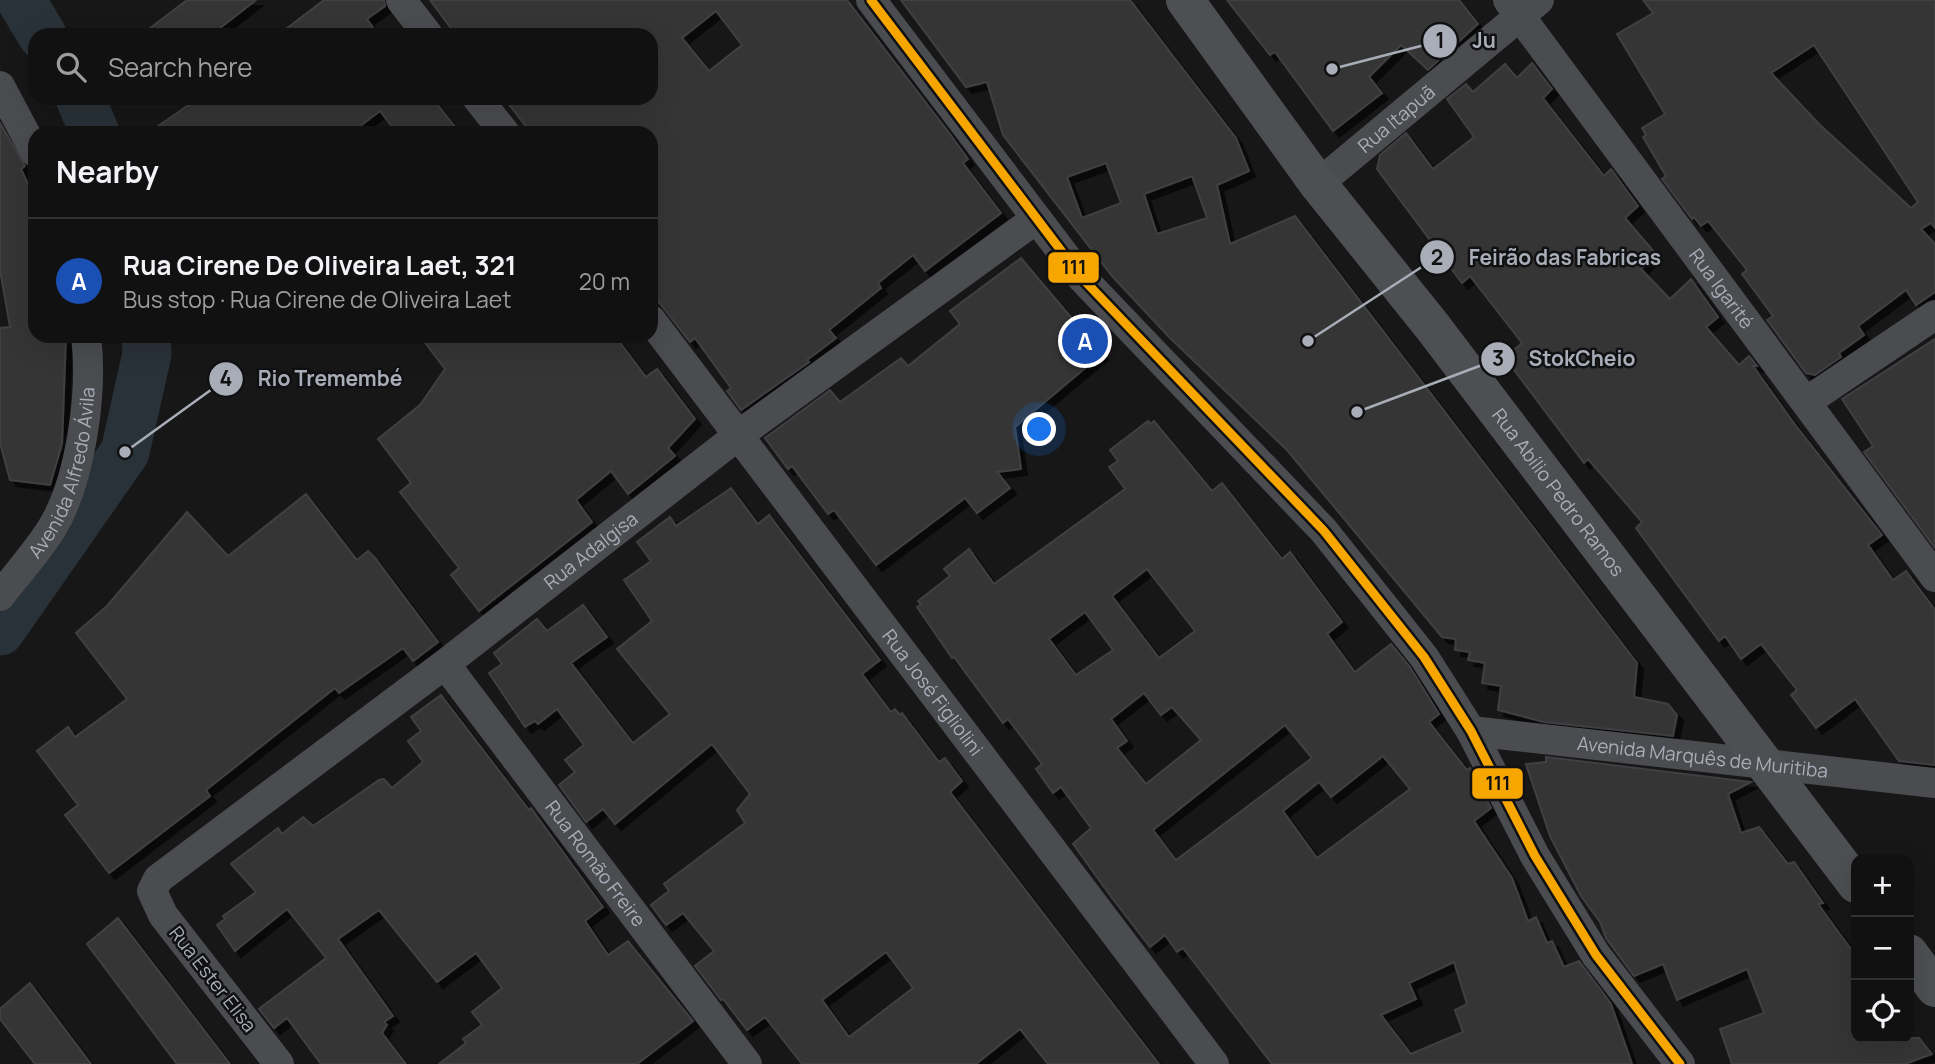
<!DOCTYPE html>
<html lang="en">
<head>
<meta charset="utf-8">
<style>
	body { margin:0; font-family:Manrope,sans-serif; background:#1e1f1f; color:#f1f3f6 }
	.controls { position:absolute; right:21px; bottom:21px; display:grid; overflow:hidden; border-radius:14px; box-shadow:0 7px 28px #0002 }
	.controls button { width:63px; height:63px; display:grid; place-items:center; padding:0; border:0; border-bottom:2px solid #303131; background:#111; color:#f1f3f6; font:35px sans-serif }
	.you { position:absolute; left:1040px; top:430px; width:24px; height:24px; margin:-18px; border:5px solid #fff; border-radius:50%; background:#1a73e8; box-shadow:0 0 0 10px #1a73e833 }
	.badge { display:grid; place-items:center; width:46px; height:46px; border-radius:50%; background:#db2777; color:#fff; font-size:23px; font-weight:700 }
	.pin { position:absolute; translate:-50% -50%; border:4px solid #fff; box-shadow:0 2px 7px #0006 }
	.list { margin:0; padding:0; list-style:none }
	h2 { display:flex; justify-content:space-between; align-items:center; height:91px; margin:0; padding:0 28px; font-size:30px }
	h2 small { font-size:23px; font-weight:400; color:#9c9d9f }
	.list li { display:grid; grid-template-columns:46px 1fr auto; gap:21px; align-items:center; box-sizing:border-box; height:126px; padding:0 28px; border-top:2px solid #303131 }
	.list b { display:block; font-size:26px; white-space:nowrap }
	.list p { margin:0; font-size:23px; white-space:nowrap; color:#9c9d9f }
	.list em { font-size:23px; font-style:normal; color:#9c9d9f }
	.icon { flex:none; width:38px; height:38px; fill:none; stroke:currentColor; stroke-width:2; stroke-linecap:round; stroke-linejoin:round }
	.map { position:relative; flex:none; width:1935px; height:1064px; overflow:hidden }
	.search { position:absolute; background:#111; box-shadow:0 7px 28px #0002; left:28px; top:28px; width:630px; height:77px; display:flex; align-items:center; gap:18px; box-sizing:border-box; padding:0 24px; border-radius:21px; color:#9c9d9f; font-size:26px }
	.panel { position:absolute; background:#111; box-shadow:0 7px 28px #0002; left:28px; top:126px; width:630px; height:217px; border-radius:21px }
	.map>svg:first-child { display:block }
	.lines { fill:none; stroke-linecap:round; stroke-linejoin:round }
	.river { stroke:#2a3239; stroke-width:49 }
	.building { fill:#353536; stroke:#3f4043; stroke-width:2; fill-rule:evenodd; filter:url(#shadow) }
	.street { stroke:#4b4c50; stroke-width:30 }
	.primary { stroke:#4d4f52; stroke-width:38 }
	.bus-1-casing { stroke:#111113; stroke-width:14 }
	.bus-1 { stroke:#f7a600; stroke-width:9 }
	.labels { text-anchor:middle; stroke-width:5; stroke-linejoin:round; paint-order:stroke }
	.street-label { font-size:19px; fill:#a8adb8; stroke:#111113 }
	.leader { fill:none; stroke:#a8adb8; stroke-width:2.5 }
	.callout-dot { fill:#a8adb8; stroke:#111113; stroke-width:2.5 }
	.mark-label { font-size:21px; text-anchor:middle; font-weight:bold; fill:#111 }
	.callout-label { font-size:21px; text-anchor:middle; font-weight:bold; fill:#a8adb8; stroke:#111113; stroke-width:5; stroke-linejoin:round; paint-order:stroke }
	.line-badge { stroke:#111113; stroke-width:2.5 }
	.pale-badge-label { font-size:19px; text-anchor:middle; font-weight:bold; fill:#111 }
</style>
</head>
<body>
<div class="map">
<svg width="1935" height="1064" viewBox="0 0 1935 1064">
	<defs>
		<filter id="shadow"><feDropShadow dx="6" dy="6" stdDeviation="0" flood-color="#0009"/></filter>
	</defs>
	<rect width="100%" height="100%" fill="#171717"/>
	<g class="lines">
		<g class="river">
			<polyline points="21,0 42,35"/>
			<polyline points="80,98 95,133"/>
			<polyline points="0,631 125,452 147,354 146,336"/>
		</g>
	</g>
	<g class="building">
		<polygon points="187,0 256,0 211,35 141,35"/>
		<polygon points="324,0 384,0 385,6 367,19 378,35 278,35"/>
		<path d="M430 0H847L950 134 968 159 963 163 1001 213 925 271 913 255 878 283 881 288 829 330 836 338 807 360 809 362 741 410 727 391 731 388 695 338 690 342 651 292V133H531L504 98H651V35H456ZM716 11 742 45 709 71 682 38Z"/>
		<path d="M901 0H1130L1236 138 1249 171 1217 185 1230 244 1295 216 1637 663 1634 697 1668 704 1677 715 1673 736 1544 722 1498 710 1501 686 1482 683 1485 663 1468 660 1470 652 1455 650 1456 639 1442 637 1287 450 1169 337 1112 276 1003 135 987 82 966 87ZM1106 163 1121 203 1082 218 1067 177ZM1192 176 1207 218 1157 234 1144 194Z"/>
		<polygon points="1227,0 1459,0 1478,24 1428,70 1401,45 1369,77 1382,93 1333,131 1275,52 1270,55"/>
		<path d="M1643 0H1935V228L1931 223 1921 229 1935 244V292L1916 305 1906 290 1858 326 1864 335 1839 353 1841 357 1815 375 1806 373 1767 320 1773 316 1742 274 1747 270 1708 221 1701 226 1694 217 1692 219 1662 179 1666 176 1643 137 1646 135 1642 128 1665 114 1617 34 1653 13ZM1814 45 1918 202 1911 208 1820 125 1771 73Z"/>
		<polygon points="1532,63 1552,89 1543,98 1604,176 1611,169 1638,206 1625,218 1656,254 1641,269 1670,299 1691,279 1718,317 1706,327 1739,365 1749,356 1757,366 1753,366 1796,426 1882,535 1868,545 1893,580 1906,571 1935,610 1935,765 1899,761 1855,699 1816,728 1791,695 1797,690 1761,644 1741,659 1725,636 1719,641 1636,528 1642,522 1588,459 1584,463 1505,358 1522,343 1470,276 1462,283 1377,169 1380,155 1406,133 1433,169 1474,137 1447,99 1466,84 1473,92 1505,64 1517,78"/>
		<polygon points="199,98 432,98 460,133 397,133 380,111 351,133 148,133"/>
		<polygon points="0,123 25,166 21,169 35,199 35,336 66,336 62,444 50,485 10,480 0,443 0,328 10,327 0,270"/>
		<polygon points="1021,258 1102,354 1015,427 1021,469 997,472 1010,488 977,513 965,498 876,565 834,510 828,514 792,466 788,469 765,438 830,390 840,402 901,358 908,366 960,324 950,311"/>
		<polygon points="420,336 615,336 646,377 657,369 695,419 668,448 675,456 628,494 611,471 576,500 592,522 479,611 451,575 459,568 400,492 411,483 378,439 420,405 445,369"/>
		<polygon points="1935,339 1935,548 1864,452 1873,446 1842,399"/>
		<path d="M1148 421 1151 424 1154 421 1212 491 1222 483 1282 559 1290 552 1342 622 1327 634 1355 672 1391 644 1410 667 1439 714 1429 722 1467 770 1470 768 1491 808 1474 821 1512 878 1528 921 1536 917 1547 943 1552 941 1564 967 1579 961 1604 994 1611 1004 1632 1064H1272L1183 948 1177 952 1165 935 1150 947 1112 898 1073 844 1091 828 1061 787 1053 793 1036 769 1042 764 1008 719 1003 723 954 657 952 658 917 607 921 604 918 601 950 576 944 569 969 549 994 584 1125 489 1109 467 1118 461 1110 450ZM1147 569 1195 631 1159 658 1112 596ZM1085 612 1113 650 1076 675 1049 639ZM1144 693 1161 715 1172 707 1201 740 1146 784 1117 748 1127 741 1111 719ZM1285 725 1312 758 1176 860 1153 830ZM1383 756 1410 789 1317 858 1283 811 1319 782 1331 797ZM1454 962 1467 1004 1455 1010 1463 1032 1411 1054 1381 1015 1416 999 1409 983Z"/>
		<path d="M731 488 758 524 769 515 880 660 862 674 891 712 895 709 900 715 902 713 939 762 945 758 962 781 950 792 1159 1064H1048L1020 1029 976 1064H802L765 1017 747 1030 723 999 721 1000 695 966 714 951 683 913 666 925 651 905 669 891 664 884 745 823 737 810 750 794 712 744 615 824 603 809 586 822 559 785 575 772 565 760 584 745 557 709 538 724 535 721 525 727 489 673 502 664 494 653 537 619 547 631 583 605 607 637 571 663 633 743 670 714 617 649 652 621 624 580 651 561 637 542 670 517 676 526ZM886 952 913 988 849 1037 822 1000Z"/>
		<polygon points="306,494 357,560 368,551 375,558 438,642 413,661 403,648 339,693 335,688 206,790 210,796 109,873 65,815 78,805 37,751 68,727 75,737 127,699 76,633 107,606 187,512 228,556"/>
		<polygon points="441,695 529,810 531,808 603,907 585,921 608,955 628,941 693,1021 637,1064 439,1064 466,1043 463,1039 482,1025 472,1012 502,988 476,953 437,982 379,910 338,939 393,1016 384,1022 387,1025 382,1033 406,1064 321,1064 287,1018 274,1028 259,1009 326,958 287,909 235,951 217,925 225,919 223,916 256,892 231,864 278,828 282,834 303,817 313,826 379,780 384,779 392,788 423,762 408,741 421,731 411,717"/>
		<polygon points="1546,757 1751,782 1728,794 1741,833 1759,827 1788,864 1794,862 1823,903 1818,904 1856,956 1856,1038 1919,1038 1932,1054 1905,1064 1732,1064 1720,1029 1764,1013 1747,969 1677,1000 1663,964 1634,976 1606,938 1600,922 1581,896 1550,836 1526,764 1546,762"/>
		<polygon points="118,918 230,1064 177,1064 87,944"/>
		<polygon points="30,983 91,1064 35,1064 0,1019 0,1009"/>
	</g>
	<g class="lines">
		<g class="street">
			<polyline points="401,0 428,35"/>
			<polyline points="871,0 1081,277 1324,531 1424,657 1471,731 1535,856 1596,955 1680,1064"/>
			<path id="s1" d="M1508 0 1935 577"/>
			<polyline points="0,86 35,152"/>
			<polyline points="477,98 505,133"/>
			<path id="s2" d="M1318 184 1539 0"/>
			<path id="s3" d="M651 320 1214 1064"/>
			<polyline points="1806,402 1935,315"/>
			<path id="s4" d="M0 596C17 574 37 552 52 528 81 480 93 391 86 336"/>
			<path id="s5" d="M445 664 747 1064"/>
			<path id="s6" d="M1471 731 1935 783"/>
			<path id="s7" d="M279 1064 163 915 152 891 158 879 445 664 740 434 1036 219"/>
		</g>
		<g class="primary">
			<path id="s8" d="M1185 0 1318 184 1432 326 1856 884"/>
			<polyline points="1909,953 1935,988"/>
		</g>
		<defs>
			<polyline id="bus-1" points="871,0 1081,277 1324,531 1424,657 1471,731 1535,856 1596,955 1680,1064"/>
		</defs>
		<use href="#bus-1" class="bus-1-casing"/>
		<use href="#bus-1" class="bus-1"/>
	</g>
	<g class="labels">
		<g class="street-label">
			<text dy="7" stroke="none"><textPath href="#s2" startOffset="102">Rua Itapuã</textPath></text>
			<text dy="7" stroke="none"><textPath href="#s1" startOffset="359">Rua Igarité</textPath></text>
			<text dy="7" stroke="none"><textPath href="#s4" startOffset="142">Avenida Alfredo Ávila</textPath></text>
			<text dy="7" stroke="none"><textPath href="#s8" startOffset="618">Rua Abílio Pedro Ramos</textPath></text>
			<text dy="7" stroke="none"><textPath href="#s7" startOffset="772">Rua Adalgisa</textPath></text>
			<text dy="7" stroke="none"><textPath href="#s3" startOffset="467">Rua José Figliolini</textPath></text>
			<text dy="7" stroke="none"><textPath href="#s6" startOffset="233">Avenida Marquês de Muritiba</textPath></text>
			<text dy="7" stroke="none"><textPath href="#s5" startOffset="250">Rua Romão Freire</textPath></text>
			<text transform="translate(213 979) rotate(52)" y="7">Rua Ester Elisa</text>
		</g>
	</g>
	<path class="leader" d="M1332 69L1440 41M1308 341L1437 257M1357 412L1498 359M125 452L226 379"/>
	<g class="callout-dot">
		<circle cx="1332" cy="69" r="7"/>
		<circle cx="1308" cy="341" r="7"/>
		<circle cx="1357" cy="412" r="7"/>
		<circle cx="125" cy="452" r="7"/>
		<circle cx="1440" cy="41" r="18"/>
		<circle cx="1437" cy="257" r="18"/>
		<circle cx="1498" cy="359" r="18"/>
		<circle cx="226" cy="379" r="18"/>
	</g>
	<g class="mark-label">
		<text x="1440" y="48">1</text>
		<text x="1437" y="265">2</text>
		<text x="1498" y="366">3</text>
		<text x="226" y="386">4</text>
	</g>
	<g class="callout-label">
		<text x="1484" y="48">Ju</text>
		<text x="1565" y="265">Feirão das Fabricas</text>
		<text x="1582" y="366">StokCheio</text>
		<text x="330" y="386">Rio Tremembé</text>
	</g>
	<g class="line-badge">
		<rect x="1047" y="251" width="53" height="33" rx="7" fill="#f7a600"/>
		<rect x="1471" y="767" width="53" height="33" rx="7" fill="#f7a600"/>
	</g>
	<g class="pale-badge-label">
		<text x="1074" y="274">111</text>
		<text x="1498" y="790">111</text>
	</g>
</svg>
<div class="controls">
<button>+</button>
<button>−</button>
<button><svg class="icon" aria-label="locate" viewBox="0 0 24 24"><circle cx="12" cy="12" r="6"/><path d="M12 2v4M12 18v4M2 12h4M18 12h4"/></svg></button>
</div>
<div class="you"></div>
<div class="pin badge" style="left:1085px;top:341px;background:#1a4fb4">A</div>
<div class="search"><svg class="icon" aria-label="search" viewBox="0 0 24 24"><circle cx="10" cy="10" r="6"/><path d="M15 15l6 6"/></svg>Search here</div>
<section class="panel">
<h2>Nearby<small></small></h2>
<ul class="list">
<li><span class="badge" style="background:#1a4fb4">A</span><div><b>Rua Cirene De Oliveira Laet, 321</b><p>Bus stop · Rua Cirene de Oliveira Laet</p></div><em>20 m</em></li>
</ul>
</section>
</div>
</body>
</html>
